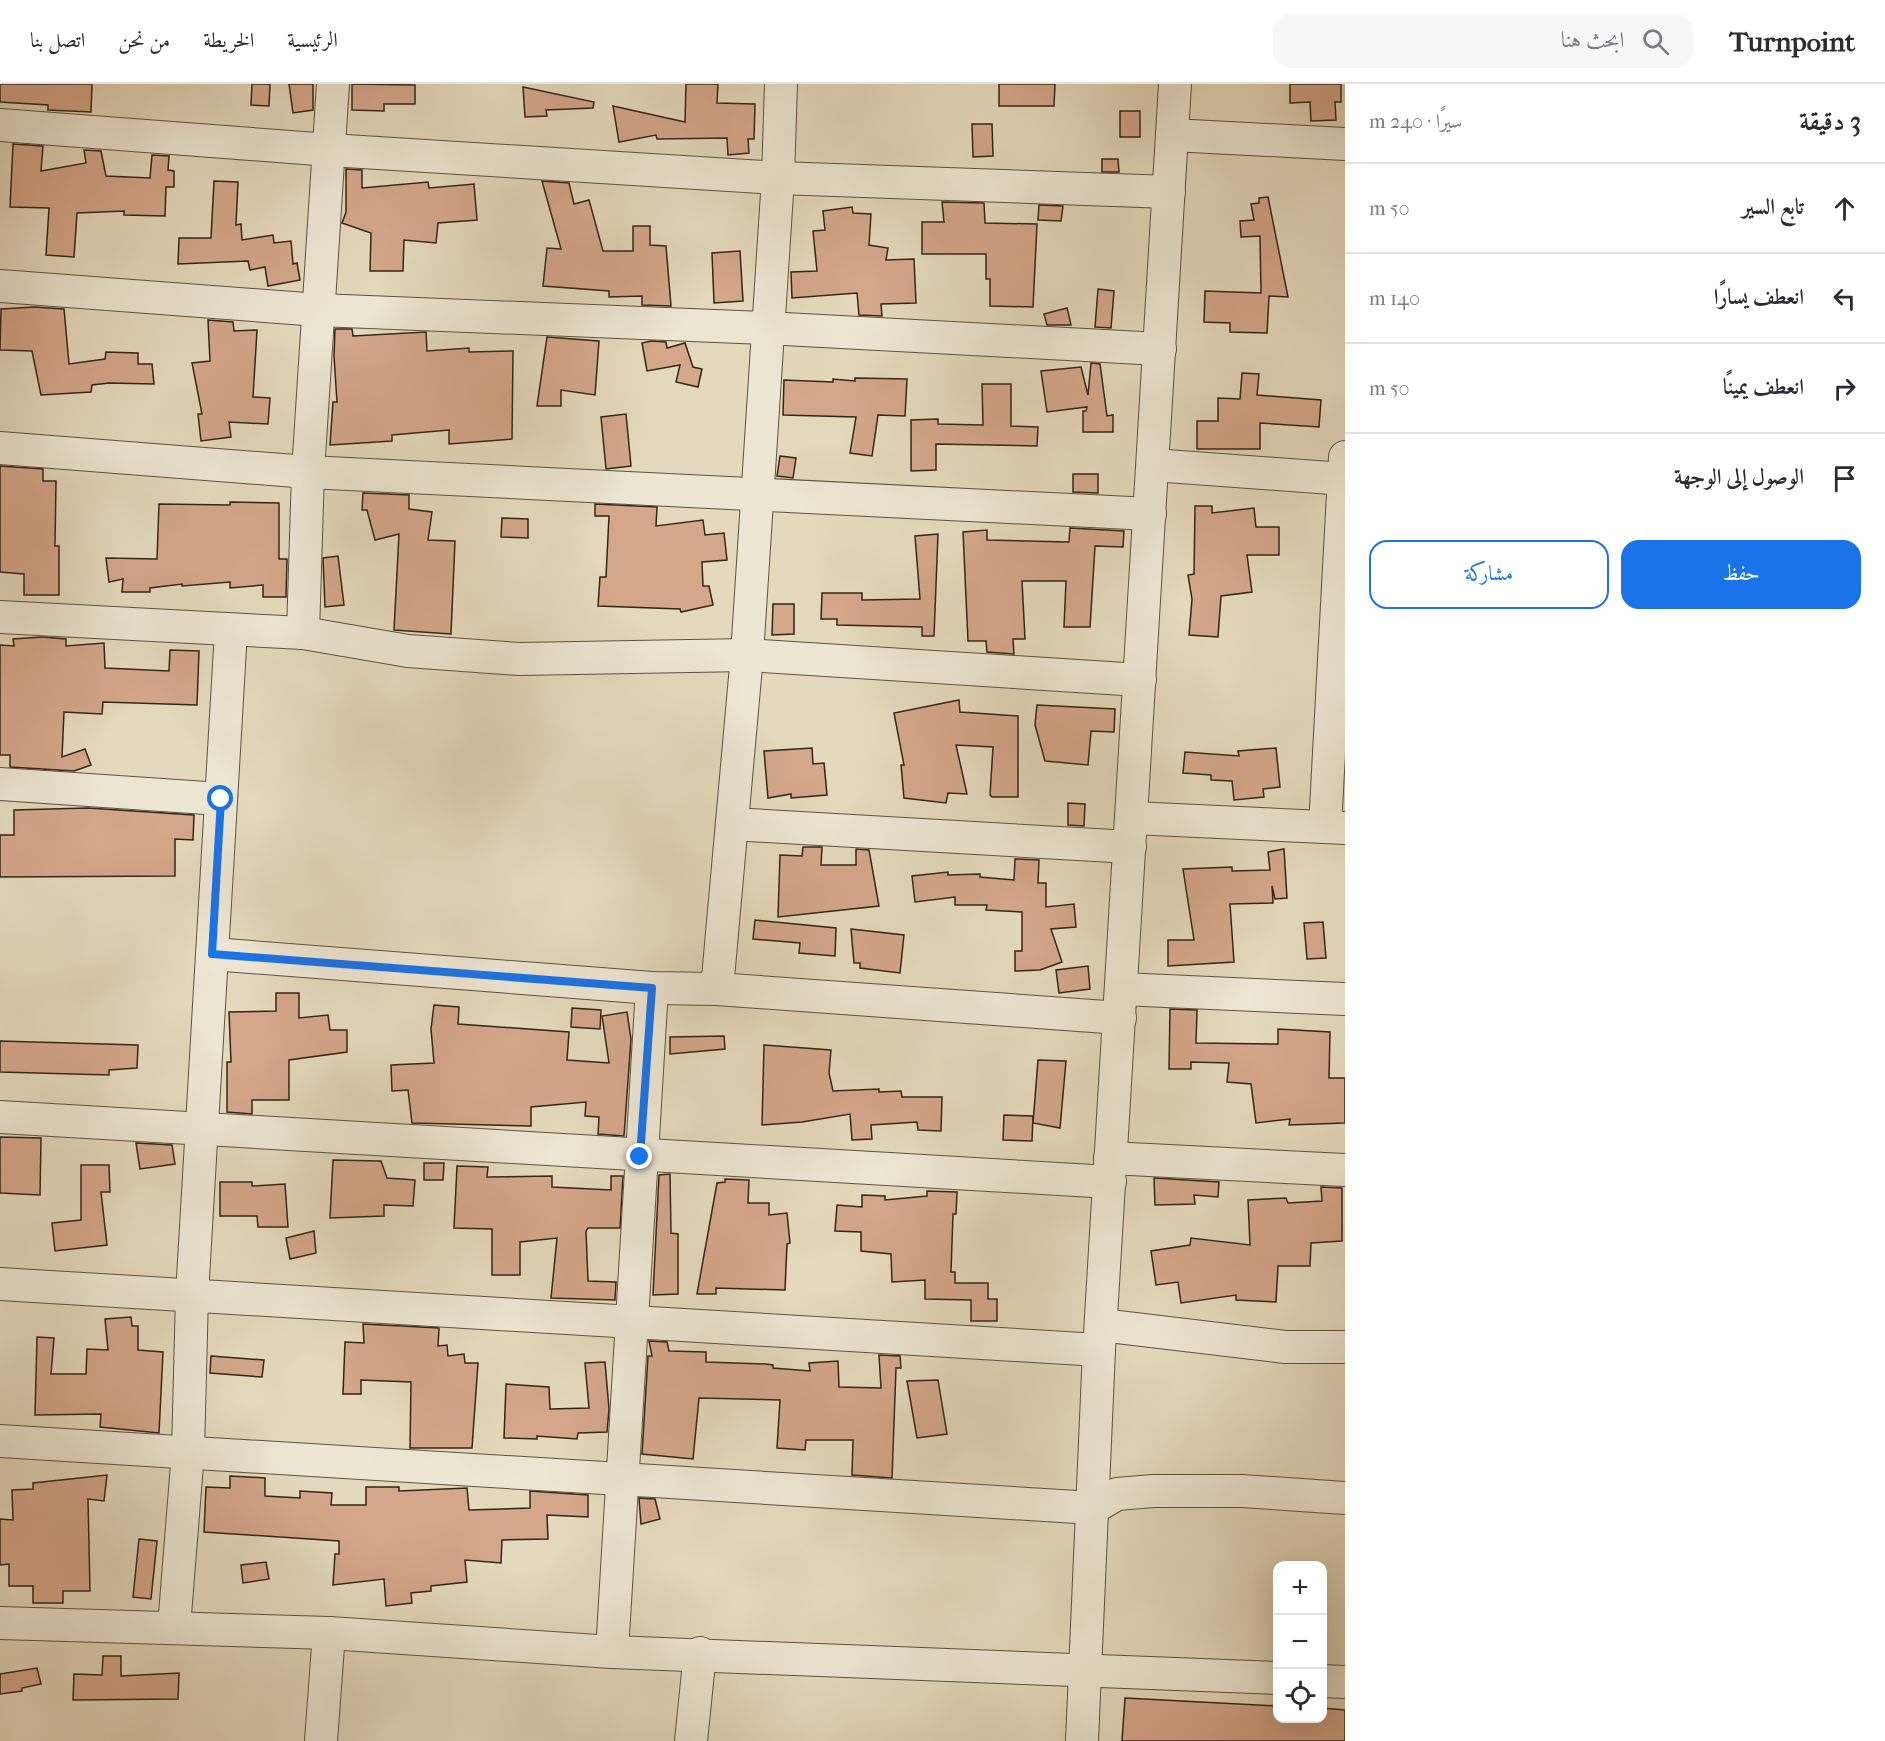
<!DOCTYPE html>
<html lang="ar">
<head>
<meta charset="utf-8">
<style>
	body { margin:0; font-family:"IM FELL French Canon",Amiri,serif; background:#f7f7f7; color:#2b2b33; direction:rtl }
	.controls { position:absolute; right:18px; bottom:18px; display:grid; overflow:hidden; border-radius:12px; box-shadow:0 6px 24px #0002 }
	.controls button { width:54px; height:54px; display:grid; place-items:center; padding:0; border:0; border-bottom:2px solid #e1e1e2; background:#fff; color:#2b2b33; font:30px sans-serif }
	.stop { position:absolute; width:18px; height:18px; margin:-14px; border:4px solid #1a73e8; border-radius:50%; background:#fff }
	.stop.end { background:#1a73e8; border-color:#fff; box-shadow:0 2px 6px #0008 }
	.list { margin:0; padding:0; list-style:none }
	h2 { display:flex; justify-content:space-between; align-items:center; height:78px; margin:0; padding:0 24px; font-size:26px }
	h2 small { font-size:20px; font-weight:400; color:#7c7c81 }
	.list li { display:grid; grid-template-columns:39px 1fr auto; gap:18px; align-items:center; box-sizing:border-box; height:90px; padding:0 24px; border-top:2px solid #e1e1e2 }
	.list b { display:block; font-size:22px; white-space:nowrap }
	.list em { font-size:20px; font-style:normal; color:#7c7c81 }
	.actions { display:flex; gap:12px; padding:18px 24px }
	.actions a { flex:1; padding:14px 0; border:2px solid #1a73e8; border-radius:18px; text-align:center; font-size:21px; color:#1a73e8 }
	.actions .main { background:#1a73e8; color:#fff }
	.icon { flex:none; width:33px; height:33px; fill:none; stroke:currentColor; stroke-width:2; stroke-linecap:round; stroke-linejoin:round }
	.map { position:relative; flex:none; width:1345px; height:1657px; overflow:hidden; direction:ltr }
	header { display:flex; align-items:center; gap:36px; box-sizing:border-box; height:84px; padding:0 30px; background:#fff; border-bottom:2px solid #e1e1e2 }
	header strong { font-size:28px }
	nav { display:flex; gap:33px; margin-inline-start:auto; font-size:21px }
	.search { width:420px; height:54px; background:#f7f7f7; display:flex; align-items:center; gap:15px; box-sizing:border-box; padding:0 21px; border-radius:18px; color:#7c7c81; font-size:22px }
	main { display:flex }
	aside { flex:1; background:#fff }
	.map>svg:first-child { display:block }
	.building { fill:#d4a68a; stroke:#322616; stroke-width:1.5 }
	.lines { fill:none; stroke-linecap:round; stroke-linejoin:round }
	.minor-casing { stroke:#5e5340; stroke-width:34 }
	.minor { stroke:#ede6d3; stroke-width:32 }
	.route { stroke:#1a73e8; stroke-width:8 }
</style>
</head>
<body>
<header>
<strong>Turnpoint</strong>
<div class="search"><svg class="icon" aria-label="search" viewBox="0 0 24 24"><circle cx="10" cy="10" r="6"/><path d="M15 15l6 6"/></svg>ابحث هنا</div>
<nav><a>الرئيسية</a><a>الخريطة</a><a>من نحن</a><a>اتصل بنا</a></nav>
</header>
<main>
<aside>
<h2>3 دقيقة<small>سيرًا · 240 m</small></h2>
<ul class="list">
<li><svg class="icon" aria-label="ahead" viewBox="0 0 24 24"><path d="M12 20V5M6 11l6-6 6 6"/></svg><div><b>تابع السير</b></div><em>50 m</em></li>
<li><svg class="icon" aria-label="left" viewBox="0 0 24 24"><path d="M17 20v-9H6M10 6l-5 5 5 5"/></svg><div><b>انعطف يسارًا</b></div><em>140 m</em></li>
<li><svg class="icon" aria-label="right" viewBox="0 0 24 24"><path d="M7 20v-9h11M14 6l5 5-5 5"/></svg><div><b>انعطف يمينًا</b></div><em>50 m</em></li>
<li><svg class="icon" aria-label="arrive" viewBox="0 0 24 24"><path d="M6 21V4h12l-3 4 3 4H6"/></svg><div><b>الوصول إلى الوجهة</b></div></li>
</ul>
<div class="actions"><a class="main">حفظ</a><a>مشاركة</a></div>
</aside>
<div class="map">
<svg width="1345" height="1657" viewBox="0 0 1345 1657">
	<rect width="100%" height="100%" fill="#e4d9bc"/>
	<filter id="stains"><feTurbulence type="fractalNoise" baseFrequency=".00333" numOctaves="4"/><feColorMatrix values="0 0 0 0 .2 0 0 0 0 .09 0 0 0 0 .02 0 0 0 .5 -.17"/></filter>
	<radialGradient id="worn" r=".72"><stop offset=".6" stop-color="#630" stop-opacity="0"/><stop offset="1" stop-color="#630" stop-opacity=".3"/></radialGradient>
	<g class="building">
		<polygon points="0,0 92,0 91,28 48,26 48,21 0,18"/>
		<polygon points="252,0 270,0 269,22 251,21"/>
		<polygon points="289,0 313,0 313,26 293,29"/>
		<polygon points="352,0 415,1 415,20 384,20 384,27 352,26"/>
		<polygon points="686,0 718,0 717,19 755,20 754,55 748,55 749,69 728,71 727,54 657,55 656,51 619,58 613,22 685,38"/>
		<polygon points="999,0 1055,0 1054,22 999,22"/>
		<polygon points="1290,0 1341,0 1341,18 1335,18 1336,36 1311,37 1310,18 1290,19"/>
		<polygon points="523,3 594,18 593,24 546,26 547,32 525,33"/>
		<rect x="1120" y="27" width="20" height="26"/>
		<polygon points="972,40 992,40 993,72 973,73"/>
		<polygon points="13,60 43,62 41,87 86,79 84,66 101,67 106,92 150,94 152,71 169,72 168,86 174,87 174,103 166,103 165,132 124,131 124,127 77,129 74,173 46,171 49,124 10,123"/>
		<polygon points="1102,75 1118,75 1119,88 1102,88"/>
		<polygon points="346,85 362,86 362,104 428,98 429,104 474,100 477,136 438,139 436,159 404,156 403,187 370,187 371,149 342,139 346,128"/>
		<polygon points="214,97 238,98 236,141 241,140 242,156 273,151 274,159 291,157 293,180 297,179 300,196 268,202 265,183 250,186 248,177 178,180 179,154 211,154"/>
		<polygon points="542,97 569,99 574,120 589,116 603,167 633,167 633,142 650,142 650,161 666,162 671,222 642,221 642,212 609,213 609,207 543,202 547,164 561,165"/>
		<polygon points="1268,113 1288,213 1269,212 1267,249 1230,248 1230,239 1204,238 1205,207 1261,209 1260,152 1241,153 1240,137 1254,136 1251,120 1259,119 1259,114"/>
		<polygon points="942,118 984,119 985,139 1037,140 1033,223 990,222 990,195 986,195 986,170 922,170 922,138 944,138"/>
		<polygon points="1039,121 1063,122 1061,137 1038,136"/>
		<polygon points="852,123 853,129 871,130 869,161 888,164 886,176 914,175 916,219 881,220 882,232 859,231 857,209 792,214 791,188 817,187 813,147 825,146 823,127"/>
		<polygon points="740,167 743,217 714,219 712,169"/>
		<polygon points="1098,205 1114,207 1111,244 1095,243"/>
		<polygon points="34,223 64,225 69,280 105,275 106,268 138,269 138,280 152,280 154,300 109,299 92,301 91,308 41,311 32,267 0,266 1,225"/>
		<polygon points="1067,224 1071,241 1047,241 1044,230"/>
		<polygon points="208,236 233,238 234,247 257,246 253,313 270,314 268,340 229,338 231,353 201,357 198,330 202,330 192,279 210,277"/>
		<polygon points="335,245 352,245 353,252 426,248 427,267 469,264 469,268 513,267 512,355 449,360 449,346 392,351 392,357 330,361 333,318 337,318 334,272"/>
		<polygon points="547,253 599,257 595,311 561,306 561,322 537,322"/>
		<polygon points="651,257 666,258 667,264 685,259 693,283 702,285 698,303 676,298 680,281 647,287 642,259"/>
		<polygon points="1091,279 1100,280 1107,332 1113,331 1113,348 1083,348 1083,327 1086,327 1087,323 1047,328 1041,287 1081,283 1088,311"/>
		<polygon points="1242,289 1259,290 1257,311 1321,316 1319,343 1260,339 1260,365 1197,365 1197,337 1218,337 1218,314 1240,315"/>
		<polygon points="855,294 907,295 905,332 878,331 872,372 850,369 856,333 783,331 784,296 833,298 833,295 855,297"/>
		<polygon points="982,300 1011,300 1011,342 1038,343 1037,362 936,360 936,386 911,387 911,336 938,335 938,340 983,341"/>
		<polygon points="626,330 631,382 606,385 601,333"/>
		<polygon points="780,372 796,374 793,394 777,392"/>
		<polygon points="0,382 43,385 43,397 56,397 55,462 59,462 59,511 24,511 24,490 0,488"/>
		<polygon points="1073,390 1098,390 1098,409 1073,408"/>
		<polygon points="363,409 409,411 409,425 432,428 428,456 455,457 451,550 394,546 399,450 375,456 367,426 362,426"/>
		<polygon points="230,418 279,419 279,475 287,475 286,513 263,513 263,501 230,504 230,498 182,502 182,500 150,504 150,508 122,508 123,495 109,498 106,474 157,475 159,420 230,421"/>
		<polygon points="595,420 657,423 656,442 703,436 705,451 724,449 727,476 702,478 703,502 709,502 713,521 681,528 680,525 598,522 600,493 606,493 609,432 595,432"/>
		<polygon points="1195,422 1212,422 1212,429 1254,424 1256,443 1279,443 1279,471 1247,471 1252,508 1221,512 1218,553 1189,551 1192,515 1188,491 1194,490"/>
		<polygon points="502,434 528,435 528,454 501,453"/>
		<polygon points="1070,444 1124,447 1123,463 1095,462 1090,543 1064,543 1066,497 1022,497 1025,555 1013,555 1014,570 987,568 986,557 968,557 963,448 987,446 987,456 1069,458"/>
		<polygon points="938,450 934,552 922,552 922,543 837,541 837,535 821,535 822,509 862,509 862,516 920,515 915,452"/>
		<polygon points="338,472 344,521 325,523 323,474"/>
		<polygon points="773,520 794,520 794,550 772,551"/>
		<polygon points="42,553 66,555 66,562 104,559 105,584 169,587 170,566 199,567 197,621 103,618 102,630 64,628 62,673 85,665 91,681 74,687 10,683 10,671 0,671 0,561 14,562 13,555"/>
		<polygon points="959,616 960,628 1018,632 1018,713 992,713 990,711 993,663 956,661 967,710 948,709 946,719 904,714 901,681 904,681 894,629"/>
		<polygon points="1037,621 1115,625 1114,648 1091,647 1088,681 1045,677 1035,641"/>
		<polygon points="812,664 813,680 824,679 827,711 791,714 791,710 768,714 764,667"/>
		<polygon points="1276,664 1280,703 1263,705 1264,713 1234,716 1232,697 1211,696 1211,691 1183,689 1185,668 1239,672 1238,667"/>
		<polygon points="1068,719 1085,720 1084,742 1068,741"/>
		<polygon points="88,724 194,731 193,756 175,755 175,792 0,793 0,751 14,751 14,726"/>
		<polygon points="803,763 822,763 821,781 856,781 856,765 869,766 879,822 778,833 780,771 802,772"/>
		<polygon points="1284,765 1287,814 1275,815 1272,802 1273,819 1230,820 1234,878 1168,882 1168,856 1194,856 1183,785 1232,783 1232,787 1270,786 1268,768"/>
		<polygon points="1015,775 1039,776 1038,799 1046,799 1046,823 1074,820 1076,843 1051,845 1062,878 1040,886 1015,887 1015,867 1022,867 1022,828 986,826 987,821 955,821 955,813 915,818 912,792 948,788 948,791 980,790 980,793 1014,796"/>
		<polygon points="755,836 836,844 835,872 799,869 800,859 753,855"/>
		<polygon points="1323,838 1326,874 1307,875 1304,839"/>
		<polygon points="851,845 904,851 900,889 860,884 860,879 854,879"/>
		<polygon points="1088,882 1090,905 1059,909 1056,886"/>
		<polygon points="276,909 299,909 299,934 328,931 330,946 347,946 347,968 289,976 289,1016 252,1016 252,1030 227,1028 227,978 231,978 229,928 276,927"/>
		<polygon points="434,921 459,923 458,940 569,948 567,976 609,979 602,932 627,928 631,955 624,1052 598,1050 599,1033 585,1032 586,1018 531,1023 531,1042 412,1039 408,1006 392,1007 391,981 434,979 431,945"/>
		<polygon points="572,924 601,926 600,945 571,943"/>
		<polygon points="1170,925 1197,926 1196,959 1278,960 1278,945 1330,948 1329,994 1345,994 1345,1039 1289,1041 1290,1035 1256,1039 1251,1000 1227,998 1229,979 1191,978 1191,985 1169,985"/>
		<polygon points="724,952 725,965 670,970 670,953"/>
		<polygon points="0,957 138,961 137,984 109,986 109,991 0,988"/>
		<polygon points="764,961 831,966 829,989 833,1007 879,1005 879,1008 901,1007 902,1013 942,1013 941,1047 918,1046 917,1038 871,1041 872,1055 852,1056 850,1030 802,1038 762,1041"/>
		<polygon points="1038,976 1066,977 1060,1044 1033,1039"/>
		<polygon points="1004,1031 1033,1032 1032,1057 1003,1056"/>
		<polygon points="0,1053 41,1054 40,1111 0,1109"/>
		<polygon points="136,1059 172,1061 175,1080 140,1085"/>
		<polygon points="333,1076 381,1077 387,1094 415,1096 413,1122 384,1121 384,1132 330,1134"/>
		<polygon points="424,1079 444,1079 443,1096 424,1096"/>
		<polygon points="81,1081 109,1081 110,1108 101,1108 107,1161 55,1167 52,1139 81,1136"/>
		<polygon points="457,1082 488,1083 487,1093 552,1092 552,1103 611,1106 611,1092 623,1092 620,1144 588,1144 586,1147 588,1197 616,1198 615,1216 551,1214 557,1154 520,1158 520,1191 492,1191 492,1145 454,1144"/>
		<polygon points="670,1090 671,1149 678,1150 678,1210 653,1211 659,1091"/>
		<polygon points="1154,1094 1219,1098 1218,1113 1194,1111 1195,1120 1155,1121"/>
		<polygon points="725,1095 749,1096 748,1119 769,1119 769,1131 787,1129 790,1159 787,1160 785,1206 716,1204 716,1210 697,1210 717,1099 725,1098"/>
		<polygon points="220,1098 252,1098 252,1102 285,1100 288,1143 258,1143 257,1132 220,1132"/>
		<polygon points="1321,1103 1342,1104 1342,1157 1311,1159 1310,1182 1278,1182 1276,1218 1236,1216 1236,1211 1181,1219 1178,1198 1156,1201 1151,1167 1190,1161 1191,1154 1250,1161 1248,1116 1286,1114 1288,1119 1322,1117"/>
		<polygon points="927,1107 957,1108 956,1130 953,1130 951,1188 955,1188 955,1199 988,1199 988,1215 997,1215 997,1237 971,1237 971,1216 925,1215 925,1196 892,1198 891,1170 861,1167 861,1148 835,1147 837,1121 862,1123 862,1111 885,1112 885,1116 927,1112"/>
		<polygon points="314,1147 316,1169 290,1175 286,1154"/>
		<polygon points="131,1233 132,1242 138,1242 138,1266 163,1268 159,1349 100,1343 101,1330 35,1331 37,1253 54,1254 51,1290 86,1290 87,1265 108,1266 105,1235"/>
		<polygon points="363,1240 439,1244 438,1262 447,1261 448,1272 464,1270 465,1279 478,1279 472,1364 410,1364 411,1298 361,1296 361,1310 343,1310 345,1258 364,1259"/>
		<polygon points="649,1257 667,1258 669,1267 706,1268 706,1278 766,1280 773,1281 773,1284 810,1287 809,1279 838,1277 839,1303 881,1304 879,1271 900,1272 901,1284 896,1284 892,1394 852,1391 853,1356 806,1356 805,1366 777,1364 780,1316 699,1314 693,1375 642,1370 648,1272 652,1272"/>
		<polygon points="211,1272 264,1276 262,1293 210,1289"/>
		<polygon points="605,1278 609,1325 607,1348 578,1349 577,1355 537,1352 537,1355 504,1354 506,1300 549,1303 550,1325 589,1324 585,1279"/>
		<polygon points="938,1296 947,1350 917,1354 907,1297"/>
		<polygon points="107,1391 104,1417 88,1415 90,1507 63,1507 63,1519 33,1519 33,1502 9,1502 9,1480 0,1481 0,1435 13,1436 12,1406 33,1405 33,1399"/>
		<polygon points="230,1392 265,1394 265,1412 300,1414 300,1407 332,1409 331,1421 366,1421 366,1403 399,1403 399,1407 467,1404 469,1426 530,1424 530,1407 588,1411 588,1433 547,1431 548,1455 502,1456 501,1479 465,1476 467,1498 431,1502 431,1507 411,1509 412,1519 386,1522 384,1495 333,1501 335,1470 339,1470 339,1457 204,1448 206,1403 230,1404"/>
		<polygon points="639,1414 655,1415 660,1435 641,1440"/>
		<polygon points="139,1455 157,1457 151,1515 133,1513"/>
		<polygon points="266,1478 269,1495 243,1499 241,1481"/>
		<polygon points="103,1572 121,1572 121,1592 179,1589 178,1615 73,1616 74,1590 102,1591"/>
		<polygon points="37,1584 41,1600 22,1604 22,1607 0,1610 0,1590"/>
		<polygon points="1125,1614 1278,1622 1278,1635 1323,1635 1323,1624 1345,1626 1345,1657 1122,1657"/>
	</g>
	<g class="lines">
		<defs>
			<g id="minor">
				<polyline points="0,41 330,66 778,94 1169,108"/>
				<polyline points="1172,51 1345,60"/>
				<polyline points="0,202 319,226 766,244 1160,265"/>
				<polyline points="0,364 308,388 1150,430"/>
				<polyline points="1153,381 1345,395"/>
				<polyline points="0,533 303,549 408,567 519,575 747,571 1140,596"/>
				<polyline points="303,549 308,388 333,0"/>
				<polyline points="0,700 221,715"/>
				<polyline points="1133,734 1345,744"/>
				<polyline points="732,740 1130,763"/>
				<polyline points="1325,743 1345,373"/>
				<polyline points="212,870 652,904 717,905 1120,934"/>
				<polyline points="717,905 747,571 778,94 781,0"/>
				<polyline points="1121,905 1345,915"/>
				<polyline points="0,1033 1110,1098"/>
				<polyline points="1110,1074 1345,1086"/>
				<polyline points="0,1200 1099,1266"/>
				<polyline points="1101,1241 1285,1263 1345,1263"/>
				<polyline points="0,1357 1093,1424 1117,1410 1153,1407 1242,1407 1345,1414"/>
				<polyline points="0,1539 329,1549 612,1568 1278,1594"/>
				<polyline points="174,1543 188,1368 192,1211 231,547"/>
				<polyline points="612,1568 652,904"/>
				<polyline points="1322,1597 1345,1598"/>
				<polyline points="321,1657 329,1549"/>
				<polyline points="691,1657 700,1569"/>
				<polyline points="1082,1657 1099,1266 1175,0"/>
			</g>
		</defs>
		<use href="#minor" class="minor-casing"/>
		<use href="#minor" class="minor"/>
	</g>
	<g class="lines">
		<polyline class="route" points="221,715 212,870 652,904 640,1073"/>
	</g>
	<rect width="100%" height="100%" filter="url(#stains)"/>
	<rect width="100%" height="100%" fill="url(#worn)"/>
</svg>
<div class="controls">
<button>+</button>
<button>−</button>
<button><svg class="icon" aria-label="locate" viewBox="0 0 24 24"><circle cx="12" cy="12" r="6"/><path d="M12 2v4M12 18v4M2 12h4M18 12h4"/></svg></button>
</div>
<div class="stop" style="left:221px;top:715px"></div>
<div class="stop end" style="left:640px;top:1073px"></div>
</div>
</main>
</body>
</html>
